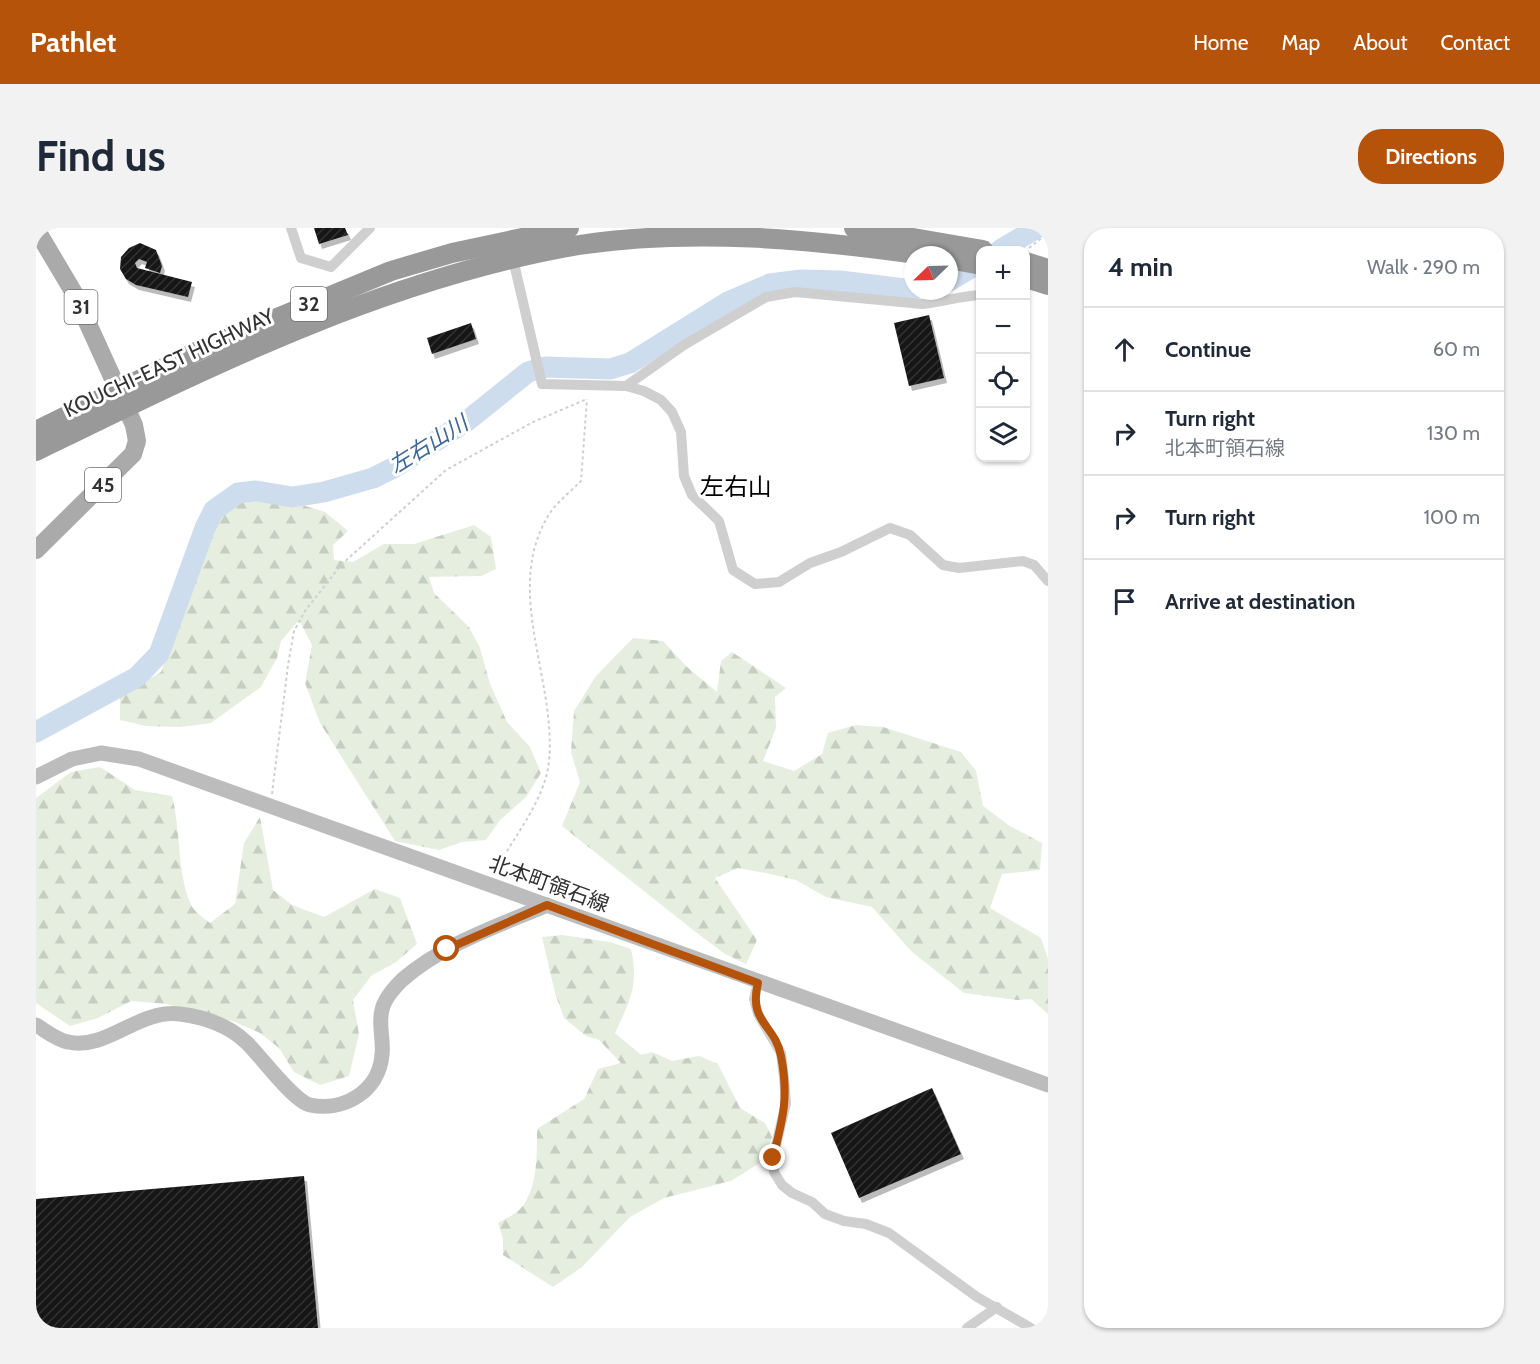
<!DOCTYPE html>
<html lang="en">
<head>
<meta charset="utf-8">
<style>
	body { margin:0; font-family:Cabin,"Noto Sans JP",sans-serif; background:#f2f2f3; color:#1f2937 }
	.controls { position:absolute; right:18px; top:18px; display:grid; overflow:hidden; border-radius:12px; box-shadow:0 2px 4px #0004 }
	.controls button { width:54px; height:54px; display:grid; place-items:center; padding:0; border:0; border-bottom:2px solid #e0e1e3; background:#fff; color:#1f2937; font:30px sans-serif }
	.compass { position:absolute; left:868px; top:18px; width:54px; height:54px; border-radius:50%; background:#fff; box-shadow:0 2px 4px #0004; rotate:247deg }
	.stop { position:absolute; width:18px; height:18px; margin:-14px; border:4px solid #b45309; border-radius:50%; background:#fff }
	.stop.end { background:#b45309; border-color:#fff; box-shadow:0 2px 6px #0008 }
	.list { margin:0; padding:0; list-style:none }
	h2 { display:flex; justify-content:space-between; align-items:center; height:78px; margin:0; padding:0 24px; font-size:26px }
	h2 small { font-size:20px; font-weight:400; color:#747a83 }
	.list li { display:grid; grid-template-columns:39px 1fr auto; gap:18px; align-items:center; box-sizing:border-box; height:84px; padding:0 24px; border-top:2px solid #e0e1e3 }
	.list b { display:block; font-size:22px; white-space:nowrap }
	.list p { margin:0; font-size:20px; white-space:nowrap; color:#747a83 }
	.list em { font-size:20px; font-style:normal; color:#747a83 }
	.icon { flex:none; width:33px; height:33px; fill:none; stroke:currentColor; stroke-width:2; stroke-linecap:round; stroke-linejoin:round }
	.map { position:relative; flex:none; width:1012px; height:1100px; overflow:hidden; border-radius:24px }
	header { display:flex; align-items:center; gap:36px; box-sizing:border-box; height:84px; padding:0 30px; background:#b45309; color:#fff }
	header strong { font-size:28px }
	nav { display:flex; gap:33px; margin-inline-start:auto; font-size:21px }
	.intro { display:flex; align-items:center; justify-content:space-between; box-sizing:border-box; height:144px; padding:0 36px }
	h1 { margin:0; font-size:42px }
	.button { padding:15px 27px; border-radius:24px; background:#b45309; color:#fff; font-size:21px; font-weight:700 }
	main { display:flex; gap:36px; padding:0 36px }
	aside { flex:1; background:#fff; border-radius:24px; box-shadow:0 2px 4px #0004 }
	.map>svg:first-child { display:block }
	.forest { fill:url(#forest-firs) }
	.lines { fill:none; stroke-linecap:round; stroke-linejoin:round }
	.river { stroke:#cdddee; stroke-width:21 }
	.building { fill:url(#building-hatch); filter:url(#shadow) }
	.path { stroke:#cfcfcf; stroke-width:2; stroke-dasharray:3 3; stroke-linecap:butt }
	.street { stroke:#cfcfcf; stroke-width:10 }
	.secondary { stroke:#bcbcbc; stroke-width:15 }
	.primary { stroke:#aaa; stroke-width:18 }
	.highway { stroke:#999; stroke-width:20 }
	.route { stroke:#b45309; stroke-width:8 }
	.labels { text-anchor:middle; stroke-width:6; stroke-linejoin:round; paint-order:stroke }
	.shield { fill:#fff; stroke:#707070; stroke-width:1.5 }
	.shield-label { font-size:20px; font-weight:bold; fill:#323232 }
	.street-label { font-size:21px; fill:#323232; stroke:#fff }
	.water-label { font-size:22px; font-style:italic; fill:#3d6896; stroke:#fff }
	.quarter-label { font-size:24px; fill:#000; stroke:#fff }
</style>
</head>
<body>
<header>
<strong>Pathlet</strong>
<nav><a>Home</a><a>Map</a><a>About</a><a>Contact</a></nav>
</header>
<div class="intro"><h1>Find us</h1><a class="button">Directions</a></div>
<main>
<div class="map">
<svg width="1012" height="1100" viewBox="0 0 1012 1100">
	<defs>
		<pattern id="forest-firs" width="22" height="20" patternUnits="userSpaceOnUse" patternTransform="scale(1.5)"><rect width="22" height="20" fill="#e6eee0"/><path d="M5 1l3.5 6h-7zM16 11l3.5 6h-7z" fill="#c6cdc1"/></pattern>
		<pattern id="building-hatch" width="6" height="6" patternUnits="userSpaceOnUse" patternTransform="scale(1.5)"><rect width="6" height="6" fill="#191919"/><path d="M-1 1l2-2M0 6l6-6M5 7l2-2" fill="none" stroke="#323232"/></pattern>
		<filter id="shadow"><feDropShadow dx="3" dy="5" stdDeviation="0" flood-color="#0004"/></filter>
	</defs>
	<rect width="100%" height="100%" fill="#fff"/>
	<g class="forest">
		<polygon points="204,273 263,276 289,284 312,303 297,317 298,332 317,334 348,316 378,316 438,297 455,309 460,341 445,348 393,349 398,365 433,399 444,420 454,456 471,494 494,519 505,545 490,569 464,592 450,612 426,614 403,622 359,613 284,495 269,455 276,417 263,392 245,413 241,430 225,459 175,495 144,499 110,498 84,492 84,467 125,444 176,303 185,287"/>
		<polygon points="597,410 627,413 651,439 681,464 685,433 696,424 750,460 739,469 740,500 727,533 758,543 786,526 792,505 820,497 847,499 925,524 940,543 947,578 974,598 1006,615 1004,642 966,646 954,680 1005,710 1012,731 1012,786 995,771 981,772 928,765 876,724 836,679 790,669 760,652 730,645 702,640 679,650 721,712 710,736 689,726 657,702 526,598 544,554 535,524 538,483 560,448"/>
		<path d="M64 539 99 562 136 568C145 603 141 642 154 675 157 683 168 690 174 695L199 676 208 615 224 589 237 662 256 677 288 689 339 661 364 670 381 716 360 734 335 748 317 772 323 806 313 848 284 857 258 844 243 820 224 805 199 794 131 776 95 773 62 790 34 798 0 775V570L35 544Z"/>
		<path d="M526 707 574 714 595 721C603 759 594 772 579 805L605 827 616 824 636 833 663 828 682 836 704 880 729 895 736 909 727 933 695 953 628 970 594 989 546 1039 517 1059 467 1027V1011L462 995C469 991 480 986 486 979 502 958 501 926 501 901L548 871 562 841 585 835 563 812 550 808 528 790 519 765 506 709Z"/>
	</g>
	<g class="lines">
		<g class="river">
			<polyline points="964,22 1001,0"/>
			<polyline points="913,53 945,34"/>
			<polyline points="0,504 101,449 123,426 169,300 178,282 202,265 220,263 256,269 288,264 337,250 361,238 431,193 492,144 509,139 574,141 594,135 692,74 734,56 765,52 804,53 877,62"/>
		</g>
	</g>
	<g class="building">
		<polygon points="278,0 309,0 312,7 283,16"/>
		<polygon points="104,15 120,22 126,38 124,45 109,40 111,34 103,31 99,35 101,40 156,54 152,69 100,57 90,51 84,41 85,29 93,20"/>
		<polygon points="893,87 908,150 873,158 858,95"/>
		<polygon points="435,95 440,111 396,126 391,110"/>
		<polygon points="896,860 925,926 823,970 795,905"/>
		<polygon points="268,948 282,1100 0,1100 0,971"/>
	</g>
	<g class="lines">
		<g class="path">
			<polyline points="993,20 1012,5"/>
			<polyline points="236,566 252,437 258,403 269,383 305,337 410,242 497,194 551,171"/>
			<path d="M459 644C477 609 509 573 513 533 521 450 464 358 516 282 524 272 536 262 545 253L551 171"/>
		</g>
		<g class="street">
			<polyline points="255,0 265,30 295,39 334,0"/>
			<polyline points="477,31 506,156 590,158 608,163 625,172 636,184 645,204 648,248 656,267 683,293 697,342 719,356 743,354 774,335 805,324 854,300 874,307 907,337 923,340 987,333 998,337 1012,353"/>
			<path d="M590 158 648 117 730 69 759 64 886 76C906 74 924 68 945 67"/>
			<polyline points="722,755 718,771 722,786 745,825 748,850 750,875 737,930 738,944 746,957 756,965 776,974 789,986 808,993 830,996 853,1005 941,1069 995,1100"/>
			<polyline points="931,1100 961,1079"/>
		</g>
		<g class="secondary">
			<polyline points="0,549 36,531 65,525 103,531 1012,857"/>
			<path d="M0 797C10 803 21 812 32 814 70 823 102 781 144 786 168 789 192 797 210 814 224 827 257 873 274 877 308 884 343 863 346 827 348 812 342 797 346 782 348 771 358 760 366 752 407 716 462 698 511 677"/>
		</g>
		<polyline class="primary" points="0,1 38,65 98,197 101,213 97,226 0,322"/>
		<g class="highway">
			<polyline points="818,0 947,22"/>
			<polyline points="913,31 945,37"/>
			<polyline points="990,34 1012,41"/>
			<polyline points="990,50 1012,57"/>
			<polyline points="0,203 164,122 355,43 416,25 533,0"/>
			<path d="M0 223C174 138 350 50 543 17 657 0 774 11 887 27"/>
		</g>
	</g>
	<g class="lines">
		<path class="route" d="M411 721 511 677 722 755C712 795 739 796 745 828 753 869 747 890 737 930"/>
	</g>
	<g class="labels">
		<g class="shield">
			<rect x="255" y="59" width="36" height="34" rx="4.5"/>
			<rect x="28.5" y="62" width="33" height="34" rx="4.5"/>
			<rect x="49" y="240" width="36" height="34" rx="4.5"/>
		</g>
		<g class="shield-label">
			<text x="273" y="83">32</text>
			<text x="45" y="86">31</text>
			<text x="67" y="264">45</text>
		</g>
		<g class="street-label">
			<text transform="translate(133 135) rotate(-25)" y="7">KOUCHI-EAST HIGHWAY</text>
			<text transform="translate(513 656) rotate(20)" y="7">北本町領石線</text>
		</g>
		<g class="water-label">
			<text transform="translate(392 216) rotate(-32)" y="8">左右山川</text>
		</g>
		<g class="quarter-label">
			<text x="700" y="267">左右山</text>
		</g>
	</g>
</svg>
<div class="controls">
<button>+</button>
<button>−</button>
<button><svg class="icon" aria-label="locate" viewBox="0 0 24 24"><circle cx="12" cy="12" r="6"/><path d="M12 2v4M12 18v4M2 12h4M18 12h4"/></svg></button>
<button><svg class="icon" aria-label="layers" viewBox="0 0 24 24"><path d="M12 4l9 5-9 5-9-5zM3 14l9 5 9-5"/></svg></button>
</div>
<svg class="compass" viewBox="-18 -18 36 36"><path d="M0-13l5 13h-10z" fill="#e53935"/><path d="M0 13l5-13h-10z" fill="#747a83"/></svg>
<div class="stop" style="left:411px;top:721px"></div>
<div class="stop end" style="left:737px;top:930px"></div>
</div>
<aside>
<h2>4 min<small>Walk · 290 m</small></h2>
<ul class="list">
<li><svg class="icon" aria-label="ahead" viewBox="0 0 24 24"><path d="M12 20V5M6 11l6-6 6 6"/></svg><div><b>Continue</b></div><em>60 m</em></li>
<li><svg class="icon" aria-label="right" viewBox="0 0 24 24"><path d="M7 20v-9h11M14 6l5 5-5 5"/></svg><div><b>Turn right</b><p>北本町領石線</p></div><em>130 m</em></li>
<li><svg class="icon" aria-label="right" viewBox="0 0 24 24"><path d="M7 20v-9h11M14 6l5 5-5 5"/></svg><div><b>Turn right</b></div><em>100 m</em></li>
<li><svg class="icon" aria-label="arrive" viewBox="0 0 24 24"><path d="M6 21V4h12l-3 4 3 4H6"/></svg><div><b>Arrive at destination</b></div></li>
</ul>
</aside>
</main>
</body>
</html>
